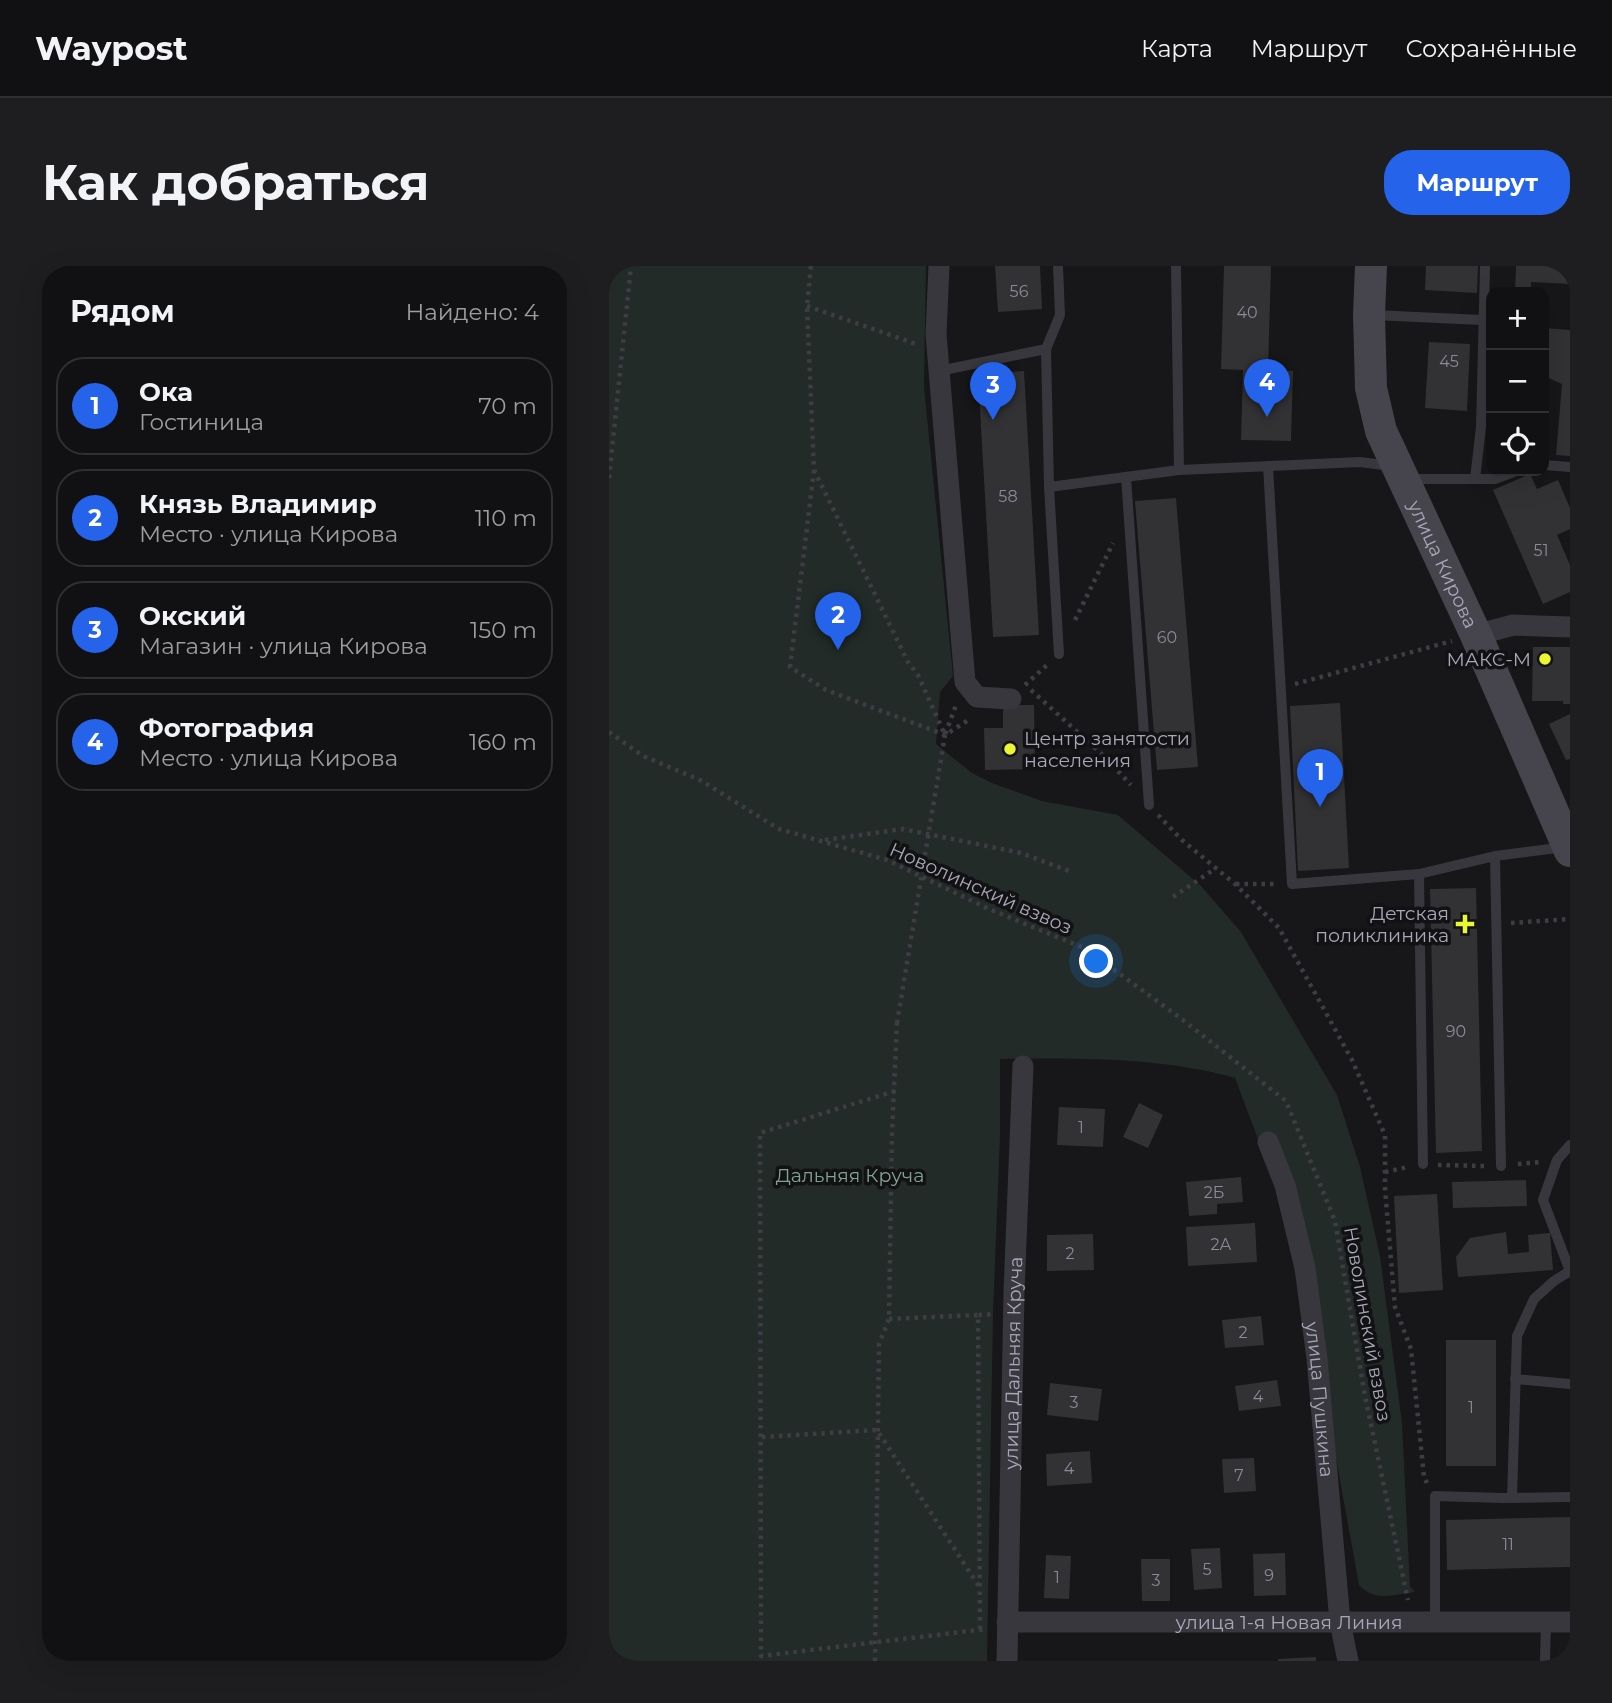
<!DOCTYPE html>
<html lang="ru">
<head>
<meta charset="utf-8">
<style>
	body { margin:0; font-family:Montserrat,sans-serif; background:#1e1e20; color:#f1f3f6 }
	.controls { position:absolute; right:21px; top:21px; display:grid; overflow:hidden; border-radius:14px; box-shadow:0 7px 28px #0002 }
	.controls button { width:63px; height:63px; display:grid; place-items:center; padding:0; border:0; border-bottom:2px solid #303032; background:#111012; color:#f1f3f6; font:35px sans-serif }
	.you { position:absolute; left:488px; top:696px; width:24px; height:24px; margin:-18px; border:5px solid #fff; border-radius:50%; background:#1a73e8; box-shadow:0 0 0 10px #1a73e833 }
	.badge { display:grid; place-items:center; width:46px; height:46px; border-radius:50%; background:#2563eb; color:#fff; font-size:23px; font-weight:700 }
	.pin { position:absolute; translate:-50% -58px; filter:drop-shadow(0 2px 4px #0008) }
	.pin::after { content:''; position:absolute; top:37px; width:24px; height:21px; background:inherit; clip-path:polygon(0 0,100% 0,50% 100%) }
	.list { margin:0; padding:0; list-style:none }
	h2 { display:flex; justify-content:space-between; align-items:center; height:91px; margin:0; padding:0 28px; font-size:30px }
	h2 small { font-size:23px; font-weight:400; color:#9c9d9f }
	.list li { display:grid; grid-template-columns:46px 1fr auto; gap:21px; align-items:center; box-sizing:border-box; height:98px; margin:0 14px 14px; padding:0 14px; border:2px solid #303032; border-radius:28px }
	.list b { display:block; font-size:26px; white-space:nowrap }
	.list p { margin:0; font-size:23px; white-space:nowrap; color:#9c9d9f }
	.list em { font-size:23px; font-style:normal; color:#9c9d9f }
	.icon { flex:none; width:38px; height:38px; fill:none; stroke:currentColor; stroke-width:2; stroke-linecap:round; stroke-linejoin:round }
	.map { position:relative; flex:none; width:961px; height:1395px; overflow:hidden; border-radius:28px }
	header { display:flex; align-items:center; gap:42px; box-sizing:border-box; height:98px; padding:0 35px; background:#111012; border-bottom:2px solid #303032 }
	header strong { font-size:33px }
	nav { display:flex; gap:38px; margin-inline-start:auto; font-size:24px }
	.intro { display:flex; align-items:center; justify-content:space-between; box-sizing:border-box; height:168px; padding:0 42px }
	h1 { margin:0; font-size:49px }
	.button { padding:18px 32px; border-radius:28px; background:#2563eb; color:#fff; font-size:24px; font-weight:700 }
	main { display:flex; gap:42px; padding:0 42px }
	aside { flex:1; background:#111012; border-radius:28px; box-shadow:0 7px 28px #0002 }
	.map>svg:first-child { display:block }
	.green { fill:#222b27 }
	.building { fill:#323134 }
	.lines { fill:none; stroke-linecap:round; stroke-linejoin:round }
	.path { stroke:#3e3d44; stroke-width:4.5; stroke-dasharray:3.5 5; stroke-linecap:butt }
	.lane { stroke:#38373d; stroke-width:10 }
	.street { stroke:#38373d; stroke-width:21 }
	.secondary { stroke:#46454d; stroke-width:32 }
	.path-bridge { stroke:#3e3d44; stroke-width:4.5; stroke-dasharray:3.5 5; stroke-linecap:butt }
	.poi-dot { fill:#ecf531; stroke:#121113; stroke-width:2.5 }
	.labels { text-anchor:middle; stroke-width:7; stroke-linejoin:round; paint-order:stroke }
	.number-label { font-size:16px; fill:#8b8a97 }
	.street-label { font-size:19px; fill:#a9a8b8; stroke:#121113 }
	.poi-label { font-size:19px; fill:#a9a8b8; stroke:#121113; text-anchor:end }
	.park-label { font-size:19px; fill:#7ea48f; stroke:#121113 }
</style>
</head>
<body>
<header>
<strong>Waypost</strong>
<nav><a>Карта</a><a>Маршрут</a><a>Сохранённые</a></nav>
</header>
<div class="intro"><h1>Как добраться</h1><a class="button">Маршрут</a></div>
<main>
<aside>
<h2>Рядом<small>Найдено: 4</small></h2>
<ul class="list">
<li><span class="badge">1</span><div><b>Ока</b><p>Гостиница</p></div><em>70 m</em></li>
<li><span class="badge">2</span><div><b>Князь Владимир</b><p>Место · улица Кирова</p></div><em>110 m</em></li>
<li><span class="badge">3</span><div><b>Окский</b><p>Магазин · улица Кирова</p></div><em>150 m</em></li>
<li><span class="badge">4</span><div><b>Фотография</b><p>Место · улица Кирова</p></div><em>160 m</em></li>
</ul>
</aside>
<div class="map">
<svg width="961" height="1395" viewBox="0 0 961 1395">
	<rect width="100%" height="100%" fill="#171618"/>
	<path class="green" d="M0 0H317L315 121 344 410 331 426 327 478 363 507 383 517 433 535 509 549 592 620 632 666 728 829 751 901 771 990 793 1157 801 1320 806 1326C783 1329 766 1336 750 1319L688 977 626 812C550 791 469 792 391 793V871L384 1048 378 1395H0Z"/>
	<g class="building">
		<polygon points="386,0 431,0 433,43 389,46"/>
		<polygon points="615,0 662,0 659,104 684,105 682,175 632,174 634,104 612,103"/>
		<polygon points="817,0 869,0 868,27 816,24"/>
		<polygon points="907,0 961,0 961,18 922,16 922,26 906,26"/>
		<polygon points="935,62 961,64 961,190 947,189 953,118 935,110"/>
		<polygon points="820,76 861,78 858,145 816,142"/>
		<polygon points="415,105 430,369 384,371 369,108"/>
		<polygon points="921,208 928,223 949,214 961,242 961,263 948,269 961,299 961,326 934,338 884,224"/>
		<polygon points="567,232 589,501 548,504 526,235"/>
		<polygon points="924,381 961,381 961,438 954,438 954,435 923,435"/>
		<polygon points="731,437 740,602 689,605 681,440"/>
		<polygon points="394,439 425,439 426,503 376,504 375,462 394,462"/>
		<polygon points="961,448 961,493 957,494 940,458"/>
		<polygon points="867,622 873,885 827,887 821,623"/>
		<polygon points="530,837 554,849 539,882 514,871"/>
		<polygon points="450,841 496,843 494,881 448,879"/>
		<polygon points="632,911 634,936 608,938 608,948 580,950 577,916"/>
		<polygon points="917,914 918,940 844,942 843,916"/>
		<polygon points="828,928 834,1024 790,1027 785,930"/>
		<polygon points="646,957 648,996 579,1000 577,961"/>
		<polygon points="897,966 899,988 920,986 919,969 941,967 944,1004 849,1011 847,991 861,972"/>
		<polygon points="484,968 485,1004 438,1005 438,969"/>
		<polygon points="652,1050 655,1079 616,1082 613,1054"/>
		<rect x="837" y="1074" width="50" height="126"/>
		<polygon points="668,1114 672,1140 630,1145 626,1120"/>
		<polygon points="441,1117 493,1123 489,1155 438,1149"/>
		<polygon points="481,1185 483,1217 438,1220 437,1188"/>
		<polygon points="645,1192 647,1225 615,1227 613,1193"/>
		<polygon points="961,1251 961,1301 838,1304 837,1254"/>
		<polygon points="611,1282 613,1322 585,1324 582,1283"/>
		<polygon points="676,1287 677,1329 645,1330 644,1288"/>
		<polygon points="437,1289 462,1290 460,1333 435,1332"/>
		<polygon points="532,1293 561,1293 561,1335 533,1335"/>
		<polygon points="707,1391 707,1395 669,1395 669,1393"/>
	</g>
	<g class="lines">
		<g class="path">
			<polyline points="202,0 198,40 205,204 299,396 309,409 336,469 347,439"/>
			<polyline points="198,40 307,78"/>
			<polyline points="205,204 181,401 217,424 336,469 361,453"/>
			<polyline points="0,212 22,0"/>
			<polyline points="466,354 504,277"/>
			<polyline points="686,418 843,375"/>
			<polyline points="416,419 438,399"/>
			<polyline points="422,424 495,490 522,519"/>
			<polyline points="0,466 34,490 91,514 170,563 278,594 380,643 475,682 570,751 677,835 726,955 756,1130 799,1334"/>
			<polyline points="549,549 573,574 626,618 670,662 743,794 776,869 776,923 786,1041 802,1083 815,1211 818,1217"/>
			<polyline points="216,574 294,563 412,587 460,605"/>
			<polyline points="627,618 668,618"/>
			<polyline points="564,631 607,602"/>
			<polyline points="902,657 961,653"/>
			<polyline points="286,825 151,867 152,1390 377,1363"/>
			<polyline points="909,898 932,896"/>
			<polyline points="829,899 876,900"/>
			<polyline points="776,906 799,901"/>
			<polyline points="280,1053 369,1049"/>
			<polyline points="153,1171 268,1164 371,1322"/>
			<polyline points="371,1363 369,1049 384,1048"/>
			<polyline points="266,1395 270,1078 280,1053 283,866 288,757"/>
		</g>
		<g class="lane">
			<polyline points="567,0 570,204"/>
			<polyline points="764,49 873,54"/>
			<polyline points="330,105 437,83"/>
			<polyline points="935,199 961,201"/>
			<polyline points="659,200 683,618 810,608 886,590 956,581"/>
			<polyline points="517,211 540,539"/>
			<polyline points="800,213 886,213 907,205"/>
			<polyline points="866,213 872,161 876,0"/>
			<polyline points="440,221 437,83 451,49 449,0"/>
			<polyline points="450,388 440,221 570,204 751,196 782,200"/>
			<polyline points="886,590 892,900"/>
			<polyline points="810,608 814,898"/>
			<polyline points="961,1005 934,934 948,894 961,879"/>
			<polyline points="906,1113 961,1118"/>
			<polyline points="903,1232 908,1070 925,1033 945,1015 961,1005"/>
			<polyline points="826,1356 826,1230 893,1232 961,1231"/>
			<polyline points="936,1395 937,1356"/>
		</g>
		<g class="street">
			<polyline points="330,0 327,68 356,416 368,431 402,433"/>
			<polyline points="867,369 904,359 961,361"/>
			<path id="s1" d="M659 876 676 919 696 1002 708 1092 731 1356 739 1395"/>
			<path id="s2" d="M398 1356H961"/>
			<path id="s3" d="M398 1395 405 1026 414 800"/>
		</g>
		<path class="secondary" id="s4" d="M762 0 760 49 762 122 772 165 867 369 961 585"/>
		<polyline class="path-bridge" points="288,757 336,469"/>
	</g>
	<g class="poi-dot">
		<circle cx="936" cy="393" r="7"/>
		<circle cx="401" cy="483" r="7"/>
		<path d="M852.5 647.5h7v7h7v7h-7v7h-7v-7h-7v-7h7z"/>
	</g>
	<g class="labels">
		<g class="number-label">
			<text x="410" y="31">56</text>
			<text x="638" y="52">40</text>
			<text x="840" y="101">45</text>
			<text x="399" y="236">58</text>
			<text x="932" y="290">51</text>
			<text x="558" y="377">60</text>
			<text x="847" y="771">90</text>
			<text x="472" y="867">1</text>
			<text x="605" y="932">2Б</text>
			<text x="612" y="984">2А</text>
			<text x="461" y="993">2</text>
			<text x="634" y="1072">2</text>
			<text x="649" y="1136">4</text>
			<text x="465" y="1142">3</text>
			<text x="862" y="1147">1</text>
			<text x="460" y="1208">4</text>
			<text x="630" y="1215">7</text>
			<text x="899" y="1284">11</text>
			<text x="598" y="1309">5</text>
			<text x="660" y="1315">9</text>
			<text x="448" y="1317">1</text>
			<text x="547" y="1320">3</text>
		</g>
		<g class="street-label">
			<text dy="7" stroke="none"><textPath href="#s4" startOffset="313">улица Кирова</textPath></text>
			<text transform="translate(372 622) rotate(24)" y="7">Новолинский взвоз</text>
			<text transform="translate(759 1058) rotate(80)" y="7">Новолинский взвоз</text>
			<text dy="7" stroke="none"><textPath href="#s3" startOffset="298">улица Дальняя Круча</textPath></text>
			<text dy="7" stroke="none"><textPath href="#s1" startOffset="264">улица Пушкина</textPath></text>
			<text dy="7" stroke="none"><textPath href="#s2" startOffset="282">улица 1-я Новая Линия</textPath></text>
		</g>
		<g class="poi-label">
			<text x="922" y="400">МАКС-М</text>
			<text x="415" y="479" text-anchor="start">Центр занятости<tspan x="415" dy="22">населения</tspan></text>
			<text x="840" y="654">Детская<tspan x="840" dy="22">поликлиника</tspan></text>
		</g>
		<g class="park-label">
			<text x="241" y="916">Дальняя Круча</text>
		</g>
	</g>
</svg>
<div class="controls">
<button>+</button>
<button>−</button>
<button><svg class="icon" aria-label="locate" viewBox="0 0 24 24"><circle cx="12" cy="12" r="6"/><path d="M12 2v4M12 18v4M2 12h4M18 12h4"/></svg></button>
</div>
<div class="you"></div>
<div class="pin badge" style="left:711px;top:541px">1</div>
<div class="pin badge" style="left:229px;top:384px">2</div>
<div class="pin badge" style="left:384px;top:154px">3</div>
<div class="pin badge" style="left:658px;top:151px">4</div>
</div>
</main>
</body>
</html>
